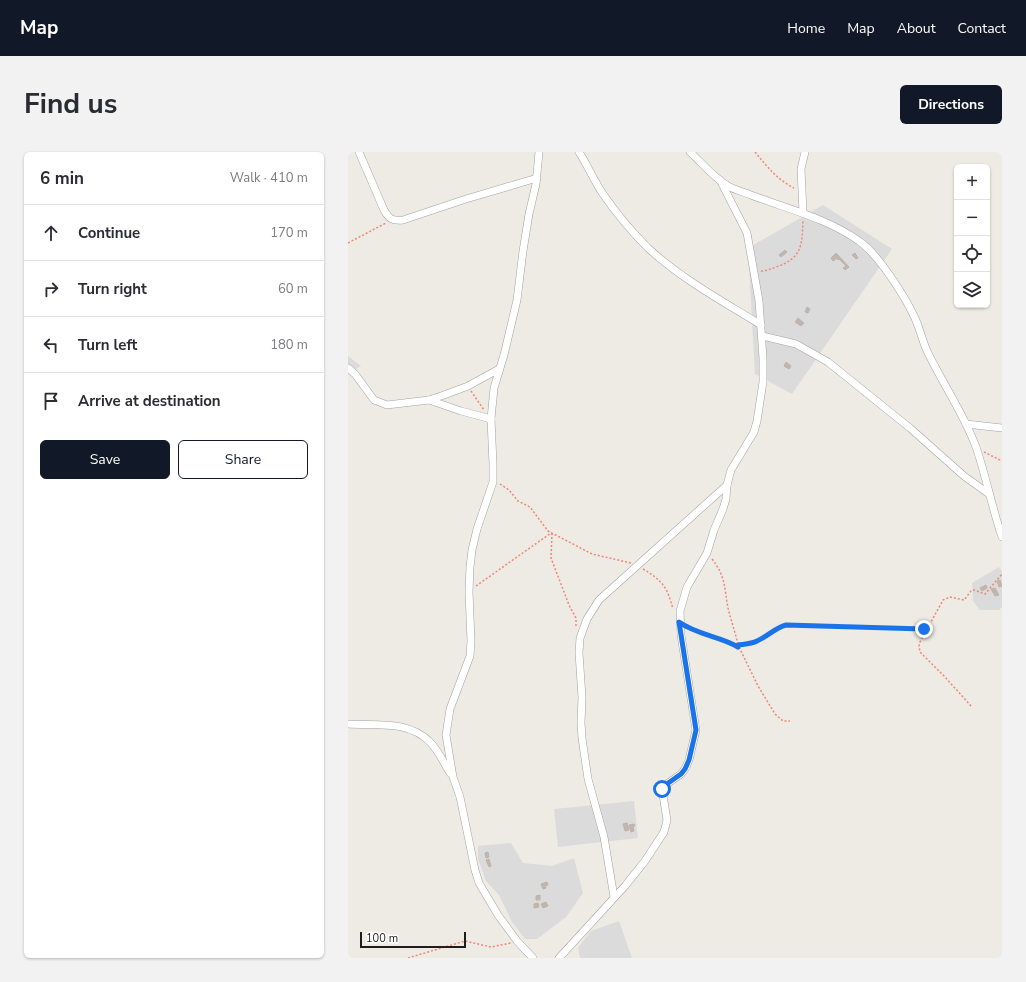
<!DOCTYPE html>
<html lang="en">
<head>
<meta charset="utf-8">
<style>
	body { margin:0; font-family:"Nunito Sans",sans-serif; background:#f2f2f3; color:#2b2b33 }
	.controls { position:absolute; right:12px; top:12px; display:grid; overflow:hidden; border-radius:6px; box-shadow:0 1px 3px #0004 }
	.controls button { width:36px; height:36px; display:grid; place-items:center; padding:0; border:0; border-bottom:1px solid #e1e1e2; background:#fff; color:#2b2b33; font:20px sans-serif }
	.scale { position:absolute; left:12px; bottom:10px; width:106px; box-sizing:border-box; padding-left:4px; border:2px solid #1e1e1e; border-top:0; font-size:11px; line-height:14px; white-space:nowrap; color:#1e1e1e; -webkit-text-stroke:3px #fff; paint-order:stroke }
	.stop { position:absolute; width:12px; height:12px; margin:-9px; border:3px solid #1a73e8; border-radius:50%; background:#fff }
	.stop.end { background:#1a73e8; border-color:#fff; box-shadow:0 1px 4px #0008 }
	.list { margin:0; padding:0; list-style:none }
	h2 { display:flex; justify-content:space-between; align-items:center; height:52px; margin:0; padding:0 16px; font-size:17px }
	h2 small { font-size:13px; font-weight:400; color:#7c7c81 }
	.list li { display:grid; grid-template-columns:26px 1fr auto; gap:12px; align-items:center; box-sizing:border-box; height:56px; padding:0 16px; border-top:1px solid #e1e1e2 }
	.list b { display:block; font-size:15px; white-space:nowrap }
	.list em { font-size:13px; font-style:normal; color:#7c7c81 }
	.actions { display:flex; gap:8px; padding:12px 16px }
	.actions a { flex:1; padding:9px 0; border:1px solid #111827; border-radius:6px; text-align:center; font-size:14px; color:#111827 }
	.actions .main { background:#111827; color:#fff }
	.icon { flex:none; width:22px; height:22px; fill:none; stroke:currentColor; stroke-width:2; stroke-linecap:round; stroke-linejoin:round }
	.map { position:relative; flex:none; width:654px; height:806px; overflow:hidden; border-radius:6px }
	header { display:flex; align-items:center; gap:24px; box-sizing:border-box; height:56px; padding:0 20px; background:#111827; color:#fff }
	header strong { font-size:19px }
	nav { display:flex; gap:22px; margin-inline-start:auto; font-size:14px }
	.intro { display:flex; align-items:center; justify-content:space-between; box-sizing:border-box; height:96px; padding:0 24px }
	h1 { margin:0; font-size:28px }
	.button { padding:10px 18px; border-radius:6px; background:#111827; color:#fff; font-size:14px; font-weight:700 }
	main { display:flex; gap:24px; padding:0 24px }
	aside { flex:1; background:#fff; border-radius:6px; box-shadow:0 1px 3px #0004 }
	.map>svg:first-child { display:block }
	.residential { fill:#dcdbdb }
	.building { fill:#beb7b1; stroke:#bfb3a8 }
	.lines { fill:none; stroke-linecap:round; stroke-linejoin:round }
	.minor-casing { stroke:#a2a2a2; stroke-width:8 }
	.path { stroke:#f08673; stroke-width:1.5; stroke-dasharray:2 2; stroke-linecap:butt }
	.minor { stroke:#fff; stroke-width:7 }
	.route { stroke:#1a73e8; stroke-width:5 }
</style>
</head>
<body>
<header>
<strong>Map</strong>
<nav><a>Home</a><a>Map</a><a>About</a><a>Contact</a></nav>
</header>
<div class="intro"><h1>Find us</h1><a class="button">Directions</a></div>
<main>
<aside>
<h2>6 min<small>Walk · 410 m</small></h2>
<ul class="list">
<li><svg class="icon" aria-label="ahead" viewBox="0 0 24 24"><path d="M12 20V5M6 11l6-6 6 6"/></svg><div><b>Continue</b></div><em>170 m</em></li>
<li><svg class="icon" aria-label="right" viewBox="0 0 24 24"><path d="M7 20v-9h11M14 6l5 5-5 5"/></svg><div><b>Turn right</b></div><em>60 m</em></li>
<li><svg class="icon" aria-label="left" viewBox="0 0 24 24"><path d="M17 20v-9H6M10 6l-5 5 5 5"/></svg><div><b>Turn left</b></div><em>180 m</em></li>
<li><svg class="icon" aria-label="arrive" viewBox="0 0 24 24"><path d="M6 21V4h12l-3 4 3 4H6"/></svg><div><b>Arrive at destination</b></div></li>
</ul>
<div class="actions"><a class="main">Save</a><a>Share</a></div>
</aside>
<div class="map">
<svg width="654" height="806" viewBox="0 0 654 806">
	<rect width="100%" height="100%" fill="#eeebe4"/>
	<g class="residential">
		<polygon points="475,53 544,97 444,242 407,222 400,96"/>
		<polygon points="0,204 13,214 0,222"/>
		<polygon points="651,415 654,420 654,455 651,458 632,458 625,449 624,431"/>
		<polygon points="286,649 290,686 210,695 206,657"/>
		<polygon points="163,691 175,711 204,714 226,706 235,741 218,765 189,787 177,787 164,770 151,743 138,729 130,707 130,694"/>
		<polygon points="271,769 284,806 232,806 230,796 243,779"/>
	</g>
	<g class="building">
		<polygon points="437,98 439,100 433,105 431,103"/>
		<polygon points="488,101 501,115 497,118 495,116 498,114 491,107 490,108 489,106 485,109 483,106"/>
		<polygon points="507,101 510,106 508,107 504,103"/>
		<polygon points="459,155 462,157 460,161 457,160"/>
		<polygon points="450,166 456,171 453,174 447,170"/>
		<polygon points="438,210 443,214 441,217 436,214"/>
		<polygon points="652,428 654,434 651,435 649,429"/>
		<polygon points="638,433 639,436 634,439 632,436"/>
		<polygon points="647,436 651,443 647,444 643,437"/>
		<polygon points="279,671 281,678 277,679 275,672"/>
		<polygon points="286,672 287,674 285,674 286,679 283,680 281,673"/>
		<polygon points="140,700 141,705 138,706 137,701"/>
		<polygon points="141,707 143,714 141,715 138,708"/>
		<polygon points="199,730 200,733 197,734 198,736 195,737 193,732"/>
		<polygon points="192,743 192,748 188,748 188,744"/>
		<polygon points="198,750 200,754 195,756 193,752"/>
		<polygon points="190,751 191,755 186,756 186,752"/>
	</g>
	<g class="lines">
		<defs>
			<g id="minor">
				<path d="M11 0 36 58C41 67 44 69 55 68L118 47 189 26"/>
				<path d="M231 0C240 14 246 29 255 42 268 61 284 80 300 96 332 126 376 150 413 173"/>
				<path d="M342 0C355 12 365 25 380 34 387 38 396 40 403 43 439 57 479 66 511 89 530 102 556 143 566 164 572 176 574 189 580 201 595 232 616 262 628 295 638 324 644 356 654 385"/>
				<polyline points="455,61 453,17 457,0"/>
				<polyline points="414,184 448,192 480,210 562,276 616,324 641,342"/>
				<polyline points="0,216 7,222 26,248 39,253 81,248 96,243 120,234 151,217"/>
				<polyline points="81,248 113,259 143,267"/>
				<polyline points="618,272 654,276"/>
				<path d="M0 572C29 574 60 568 82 590 90 598 96 611 102 621"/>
				<polyline points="266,745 256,685 240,627 234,586 233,571 234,545 231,501 232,486 239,467 251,448 379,333"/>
				<polyline points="185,806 169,789 150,763 131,731 127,718 112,645 105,625 98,583 102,557 122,504 123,489 121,440 122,415 124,398 129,377 145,330 145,312 143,267 146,236 156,203 169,148 175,99 181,62 188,32 191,0"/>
				<polyline points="211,806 277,734 297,709 316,680 319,668 314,637 316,634 333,622 337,617 341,608 348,578 333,483 332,459 339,435 359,401 366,378 375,357 378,347 379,333 383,318 406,280 409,269 415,230 415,206 411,149 399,81 372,28"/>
			</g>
		</defs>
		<use href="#minor" class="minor-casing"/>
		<g class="path">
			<path d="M407 0C419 15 430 28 446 36"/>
			<polyline points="0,91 38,71"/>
			<path d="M413 119C418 119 423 117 428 115 454 106 454 94 455 69"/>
			<polyline points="123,239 136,258"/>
			<polyline points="636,300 654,309"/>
			<polyline points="152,332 161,338 170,349 182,355 200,379 244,402 283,411"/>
			<polyline points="204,381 203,406 221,453 228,466 228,476"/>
			<path d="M364 407C378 425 376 435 380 456 383 468 387 480 390 492"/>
			<path d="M295 417C315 429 319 435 325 457"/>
			<polyline points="128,434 203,381"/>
			<polyline points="339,475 365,484 391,495 410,534 427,562 435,569 442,569"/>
			<path d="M390 493C397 492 403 492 409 489 419 484 427 476 438 473L578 477"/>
			<polyline points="623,554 597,525 572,500 571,494 572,490 595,448 602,445 616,448 623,439 626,438 637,442 654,422"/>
			<polyline points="60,806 117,789 143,795 163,791"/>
		</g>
		<use href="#minor" class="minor"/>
	</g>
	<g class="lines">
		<path class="route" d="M314 637 316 634 333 622 337 617 341 608 348 578 331 470C349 483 372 484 390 495V493C397 492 403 492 409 489 420 484 427 476 438 473L576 477"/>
	</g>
</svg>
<div class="controls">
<button>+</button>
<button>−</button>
<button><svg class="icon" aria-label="locate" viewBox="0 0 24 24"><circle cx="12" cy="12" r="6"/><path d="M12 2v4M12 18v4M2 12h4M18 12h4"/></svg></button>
<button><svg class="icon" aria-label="layers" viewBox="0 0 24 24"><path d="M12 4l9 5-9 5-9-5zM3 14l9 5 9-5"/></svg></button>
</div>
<div class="scale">100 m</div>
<div class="stop" style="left:314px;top:637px"></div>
<div class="stop end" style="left:576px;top:477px"></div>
</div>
</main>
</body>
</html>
